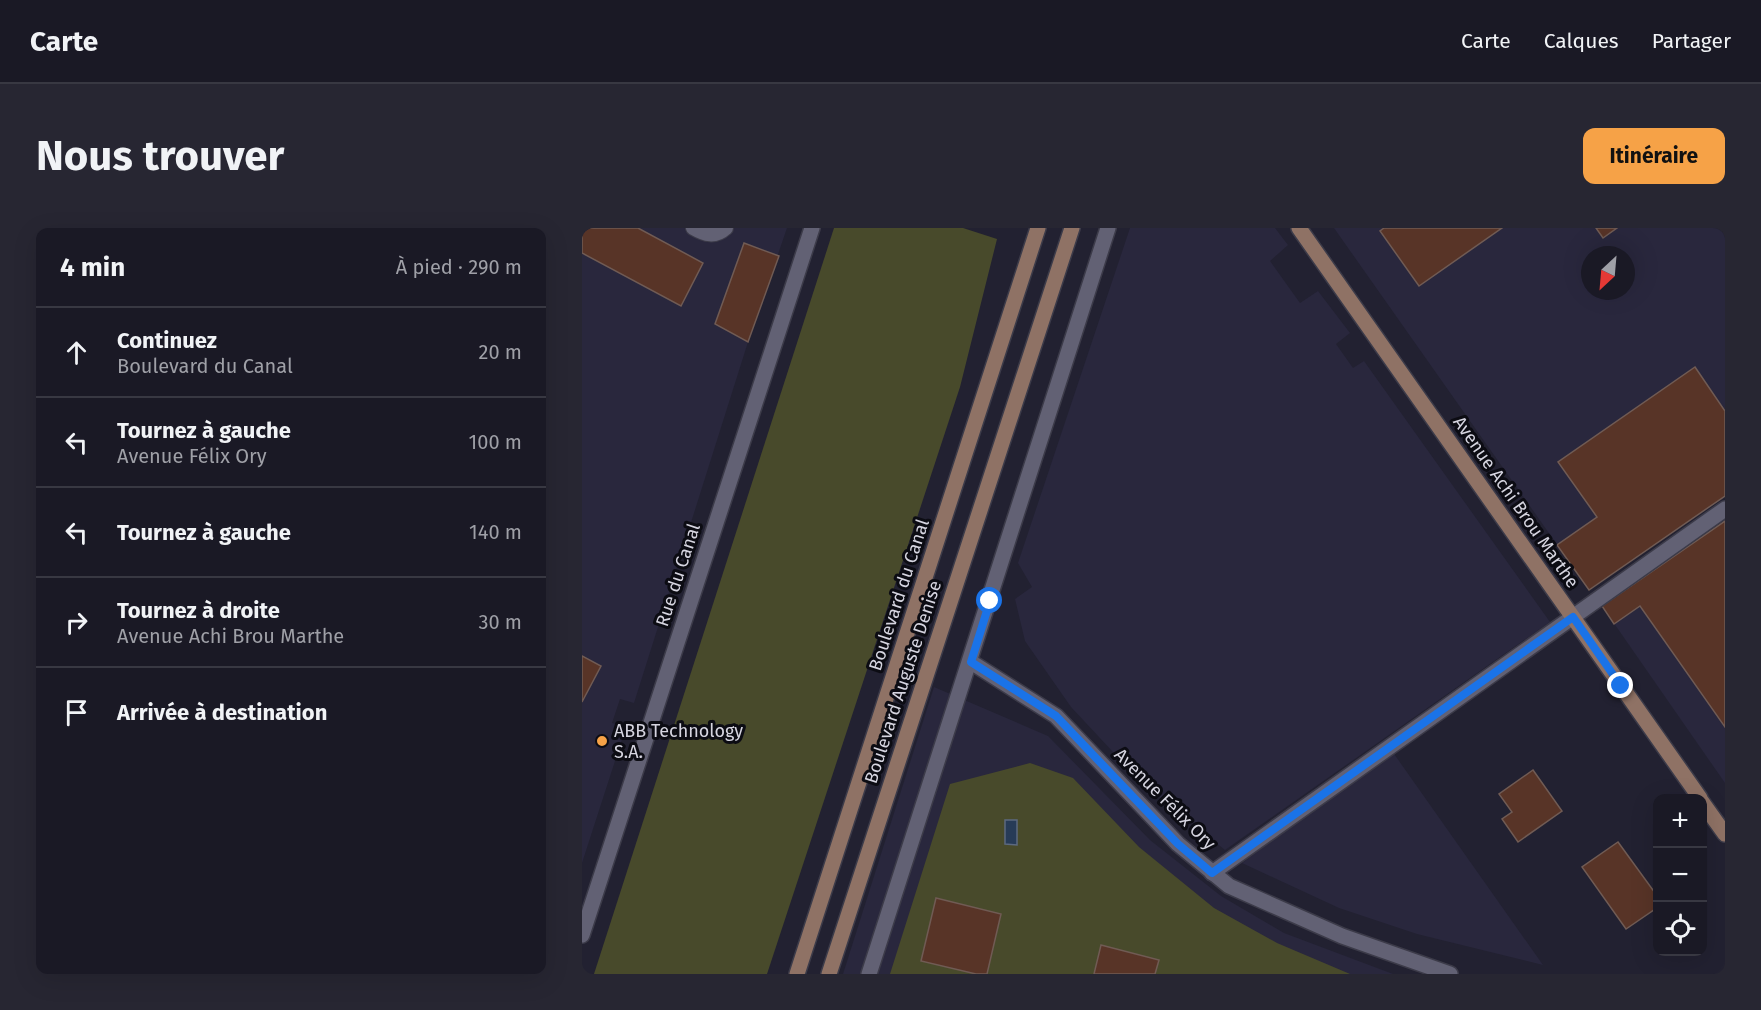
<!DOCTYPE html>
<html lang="fr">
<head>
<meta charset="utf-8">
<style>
	body { margin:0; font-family:"Fira Sans",sans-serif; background:#272632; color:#f1f3f6 }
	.controls { position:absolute; right:18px; bottom:18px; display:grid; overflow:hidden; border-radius:12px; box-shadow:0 6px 24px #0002 }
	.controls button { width:54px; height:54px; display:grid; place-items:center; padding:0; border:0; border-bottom:2px solid #383842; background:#1a1925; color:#f1f3f6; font:30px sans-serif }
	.compass { position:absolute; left:999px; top:18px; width:54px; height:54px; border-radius:50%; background:#1a1925; box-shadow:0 6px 24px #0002; rotate:206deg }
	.stop { position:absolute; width:18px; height:18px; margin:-14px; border:4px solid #1a73e8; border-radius:50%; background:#fff }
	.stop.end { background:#1a73e8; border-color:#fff; box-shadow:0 2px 6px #0008 }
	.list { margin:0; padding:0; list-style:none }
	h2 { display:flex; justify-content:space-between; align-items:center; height:78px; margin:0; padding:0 24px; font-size:26px }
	h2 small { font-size:20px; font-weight:400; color:#9fa0a7 }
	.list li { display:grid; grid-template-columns:39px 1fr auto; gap:18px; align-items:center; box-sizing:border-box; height:90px; padding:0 24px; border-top:2px solid #383842 }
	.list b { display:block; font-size:22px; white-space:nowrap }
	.list p { margin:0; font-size:20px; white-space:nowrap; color:#9fa0a7 }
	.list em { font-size:20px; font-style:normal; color:#9fa0a7 }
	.icon { flex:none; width:33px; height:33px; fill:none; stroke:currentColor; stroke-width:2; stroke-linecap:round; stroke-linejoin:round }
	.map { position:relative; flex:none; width:1143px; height:746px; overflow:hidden; border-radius:12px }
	header { display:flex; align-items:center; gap:36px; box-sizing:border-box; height:84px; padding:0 30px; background:#1a1925; border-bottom:2px solid #383842 }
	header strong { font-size:28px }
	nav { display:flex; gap:33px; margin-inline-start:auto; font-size:21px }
	.intro { display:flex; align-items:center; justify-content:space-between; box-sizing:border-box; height:144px; padding:0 36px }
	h1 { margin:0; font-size:42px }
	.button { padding:15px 27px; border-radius:12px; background:#f6a247; color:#111; font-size:21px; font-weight:700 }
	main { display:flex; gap:36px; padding:0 36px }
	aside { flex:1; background:#1a1925; border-radius:12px; box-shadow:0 6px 24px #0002 }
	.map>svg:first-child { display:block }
	.built { fill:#29273d; fill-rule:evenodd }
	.green { fill:#484a2b }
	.water { fill:#273b57; stroke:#5c6980; stroke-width:1.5 }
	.building { fill:#583427; stroke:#705b54; stroke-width:1.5 }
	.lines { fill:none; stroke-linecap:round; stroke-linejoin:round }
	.lane-casing { stroke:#3c3b49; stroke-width:16 }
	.street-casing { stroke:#3c3b49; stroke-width:18 }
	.secondary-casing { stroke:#3c3b49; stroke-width:18 }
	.lane { stroke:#626174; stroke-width:14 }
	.street { stroke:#626174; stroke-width:15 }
	.secondary { stroke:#8f7265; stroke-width:15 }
	.route { stroke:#1a73e8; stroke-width:8 }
	.poi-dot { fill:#f6a247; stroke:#0c0c13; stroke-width:2 }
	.labels { text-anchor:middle; stroke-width:6; stroke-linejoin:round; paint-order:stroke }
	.street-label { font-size:18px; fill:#d6d5e0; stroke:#0c0c13 }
	.poi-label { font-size:18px; fill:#d6d5e0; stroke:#0c0c13; text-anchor:start }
</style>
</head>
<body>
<header>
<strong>Carte</strong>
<nav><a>Carte</a><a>Calques</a><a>Partager</a></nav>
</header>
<div class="intro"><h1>Nous trouver</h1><a class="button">Itinéraire</a></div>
<main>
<aside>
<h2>4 min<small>À pied · 290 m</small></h2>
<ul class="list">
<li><svg class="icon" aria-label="ahead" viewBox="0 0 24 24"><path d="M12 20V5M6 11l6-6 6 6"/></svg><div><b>Continuez</b><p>Boulevard du Canal</p></div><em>20 m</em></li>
<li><svg class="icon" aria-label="left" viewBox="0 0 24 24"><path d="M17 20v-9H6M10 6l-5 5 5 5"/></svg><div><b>Tournez à gauche</b><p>Avenue Félix Ory</p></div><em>100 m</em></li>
<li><svg class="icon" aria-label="left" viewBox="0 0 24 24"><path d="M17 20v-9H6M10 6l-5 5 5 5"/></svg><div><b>Tournez à gauche</b></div><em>140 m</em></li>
<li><svg class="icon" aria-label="right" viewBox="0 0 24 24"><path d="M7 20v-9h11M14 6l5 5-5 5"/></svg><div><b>Tournez à droite</b><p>Avenue Achi Brou Marthe</p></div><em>30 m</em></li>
<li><svg class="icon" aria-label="arrive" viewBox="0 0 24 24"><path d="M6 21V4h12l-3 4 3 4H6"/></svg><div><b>Arrivée à destination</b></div></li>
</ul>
</aside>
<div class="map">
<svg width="1143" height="746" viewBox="0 0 1143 746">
	<rect width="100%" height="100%" fill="#222131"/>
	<g class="built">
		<polygon points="0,0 205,0 166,114 52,475 38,471 30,495 44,499 0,635"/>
		<polygon points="548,0 693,0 706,17 688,33 718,75 736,63 768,105 754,116 771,140 782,133 968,394 643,622 559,554 489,479 443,413 433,371 450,359 436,335"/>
		<path d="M752 0H1143V268L1007 362ZM1008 27H1044V63H1008Z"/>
		<polygon points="1143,293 1143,555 1020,378"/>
		<polygon points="352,459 466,508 568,612 639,668 702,705 811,746 261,746"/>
		<polygon points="810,523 961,737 835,706 757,680 660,635"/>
	</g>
	<g class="green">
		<polygon points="252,0 381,0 415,11 378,159 185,746 12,746"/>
		<polygon points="448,535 491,550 557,619 632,680 695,715 768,746 308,746 368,556"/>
	</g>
	<polygon class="water" points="423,592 435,592 435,617 423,616"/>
	<g class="building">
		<polygon points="0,0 56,0 121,35 99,78 0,25"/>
		<polygon points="802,0 920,0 837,58 798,3"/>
		<polygon points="1014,0 1035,0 1021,10"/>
		<polygon points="162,15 197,28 166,114 133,96"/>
		<polygon points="1113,139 1143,183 1143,268 1007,362 975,317 1015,289 976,234"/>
		<polygon points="1143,293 1143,499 1058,378 1032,396 1020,378"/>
		<polygon points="0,428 19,438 0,474"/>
		<polygon points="951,542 980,583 936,614 920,591 930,584 917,566"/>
		<polygon points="1036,614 1076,669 1076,679 1044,701 1000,639"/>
		<polygon points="354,670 419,686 405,746 394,746 339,733"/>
		<polygon points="519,717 577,732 573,746 512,746"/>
	</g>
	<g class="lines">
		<defs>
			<path id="lane" d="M111 0C123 7 133 10 144 0"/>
			<g id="street">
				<polyline points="389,434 474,488 596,616 647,658 760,708 868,746"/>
				<polyline points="630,645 1143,281"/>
				<polyline points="0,707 230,0"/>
				<polyline points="287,746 526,0"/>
			</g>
			<g id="secondary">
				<polyline points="717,0 1118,570"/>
				<polyline points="1120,574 1143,606"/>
				<polyline points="215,746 456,0"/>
				<polyline points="247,746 490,0"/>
			</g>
		</defs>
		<use href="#lane" class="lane-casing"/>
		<use href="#street" class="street-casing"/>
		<use href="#secondary" class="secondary-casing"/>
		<use href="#lane" class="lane"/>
		<use href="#street" class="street"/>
		<use href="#secondary" class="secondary"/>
	</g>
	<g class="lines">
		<polyline class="route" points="408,373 389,434 474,488 596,616 630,645 991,389 1039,458"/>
	</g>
	<circle class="poi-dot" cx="20" cy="513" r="6"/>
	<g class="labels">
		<g class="street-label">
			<text transform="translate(934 274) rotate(55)" y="6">Avenue Achi Brou Marthe</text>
			<text transform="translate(96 347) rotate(-72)" y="6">Rue du Canal</text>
			<text transform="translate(317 367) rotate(-72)" y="6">Boulevard du Canal</text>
			<text transform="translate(321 454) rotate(-72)" y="6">Boulevard Auguste Denise</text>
			<text transform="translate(583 571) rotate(45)" y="6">Avenue Félix Ory</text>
		</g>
		<g class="poi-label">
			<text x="32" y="509">ABB Technology<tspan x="32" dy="21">S.A.</tspan></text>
		</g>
	</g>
</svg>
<div class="controls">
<button>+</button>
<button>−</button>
<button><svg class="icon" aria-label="locate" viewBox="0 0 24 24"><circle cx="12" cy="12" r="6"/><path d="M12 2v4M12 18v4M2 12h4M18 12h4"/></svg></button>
</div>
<svg class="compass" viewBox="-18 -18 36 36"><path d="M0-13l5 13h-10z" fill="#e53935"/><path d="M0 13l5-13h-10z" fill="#9fa0a7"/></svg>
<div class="stop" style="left:408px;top:373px"></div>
<div class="stop end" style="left:1039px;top:458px"></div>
</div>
</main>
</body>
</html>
